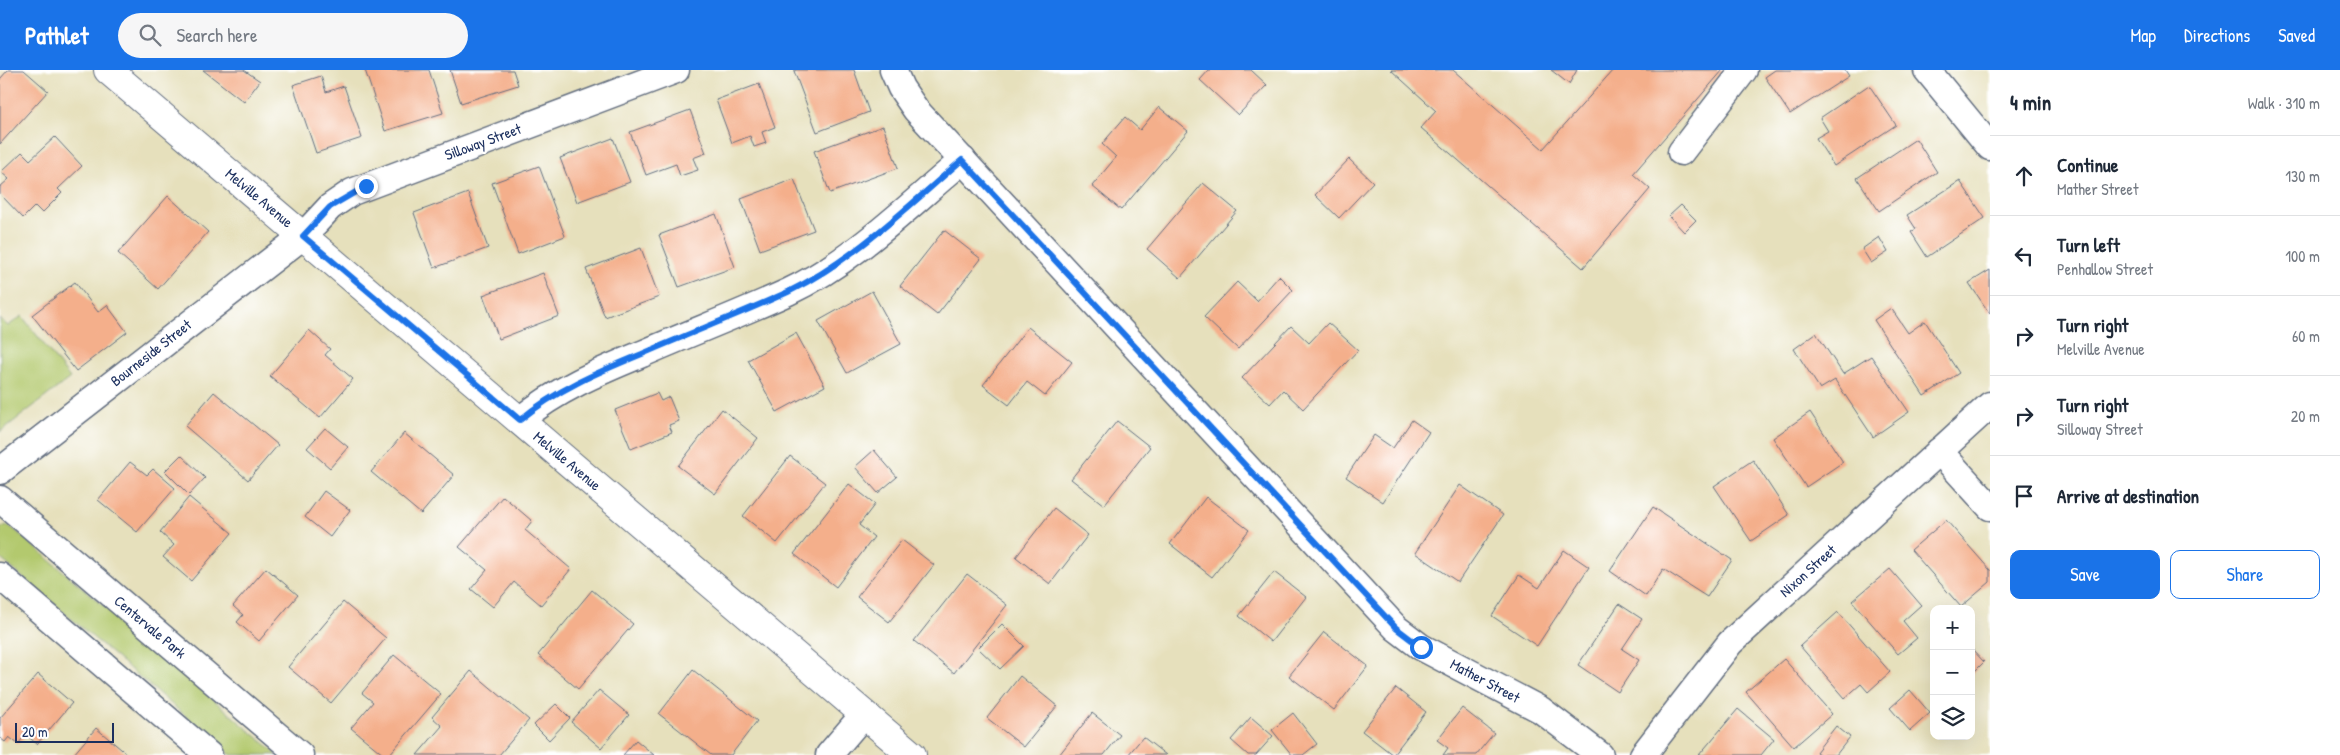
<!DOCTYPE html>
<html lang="en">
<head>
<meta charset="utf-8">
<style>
	body { margin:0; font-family:"Patrick Hand",sans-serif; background:#f6f6f7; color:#1f2937 }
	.controls { position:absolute; right:15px; bottom:15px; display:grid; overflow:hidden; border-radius:10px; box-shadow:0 5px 20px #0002 }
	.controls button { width:45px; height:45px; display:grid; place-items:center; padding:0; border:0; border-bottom:1px solid #e0e1e3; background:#fff; color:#1f2937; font:25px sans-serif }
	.scale { position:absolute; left:15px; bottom:12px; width:99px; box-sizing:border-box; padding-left:5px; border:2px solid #1b2f5e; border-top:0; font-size:14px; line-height:18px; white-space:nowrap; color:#1b2f5e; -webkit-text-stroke:4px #fff; paint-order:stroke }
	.stop { position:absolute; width:15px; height:15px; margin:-11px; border:4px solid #1a73e8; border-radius:50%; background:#fff }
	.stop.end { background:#1a73e8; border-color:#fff; box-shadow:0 1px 5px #0008 }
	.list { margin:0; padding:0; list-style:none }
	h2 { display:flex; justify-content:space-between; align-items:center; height:65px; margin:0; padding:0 20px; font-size:21px }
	h2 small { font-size:16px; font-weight:400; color:#747a83 }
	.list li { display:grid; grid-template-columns:32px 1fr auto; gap:15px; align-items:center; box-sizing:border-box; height:80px; padding:0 20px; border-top:1px solid #e0e1e3 }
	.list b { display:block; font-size:19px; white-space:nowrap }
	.list p { margin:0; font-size:16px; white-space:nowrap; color:#747a83 }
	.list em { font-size:16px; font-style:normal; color:#747a83 }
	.actions { display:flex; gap:10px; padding:15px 20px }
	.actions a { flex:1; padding:11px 0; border:1px solid #1a73e8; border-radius:10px; text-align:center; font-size:18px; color:#1a73e8 }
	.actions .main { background:#1a73e8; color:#fff }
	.icon { flex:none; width:28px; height:28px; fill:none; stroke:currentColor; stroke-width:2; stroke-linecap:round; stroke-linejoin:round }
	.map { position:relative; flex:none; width:1990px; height:685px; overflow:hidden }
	header { display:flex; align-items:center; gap:30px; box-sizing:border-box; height:70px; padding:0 25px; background:#1a73e8; color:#fff }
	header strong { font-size:24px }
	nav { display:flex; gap:28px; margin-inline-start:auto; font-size:18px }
	.search { width:350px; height:45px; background:#f6f6f7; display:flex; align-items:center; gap:12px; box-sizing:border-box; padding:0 18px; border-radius:28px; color:#747a83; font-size:19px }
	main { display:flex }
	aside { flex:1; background:#fff }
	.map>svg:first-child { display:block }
	.green { fill:#b3c96e; stroke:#677c66 }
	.building { fill:#f4af8b }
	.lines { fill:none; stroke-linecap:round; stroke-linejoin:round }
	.street-casing { stroke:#626d7f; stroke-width:29 }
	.secondary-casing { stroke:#626d7f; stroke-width:30 }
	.street { stroke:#fff; stroke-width:26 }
	.secondary { stroke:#fff; stroke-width:28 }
	.route { stroke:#1a73e8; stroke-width:6 }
	.labels { text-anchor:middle; stroke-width:4.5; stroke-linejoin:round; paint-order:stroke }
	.street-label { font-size:15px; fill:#1b2f5e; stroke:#fff }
</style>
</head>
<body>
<header>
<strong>Pathlet</strong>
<div class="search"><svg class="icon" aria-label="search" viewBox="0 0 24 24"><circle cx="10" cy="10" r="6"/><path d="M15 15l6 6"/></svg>Search here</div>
<nav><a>Map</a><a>Directions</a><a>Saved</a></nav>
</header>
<main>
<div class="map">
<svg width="1990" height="685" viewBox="0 0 1990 685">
	<rect width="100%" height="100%" fill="#fff"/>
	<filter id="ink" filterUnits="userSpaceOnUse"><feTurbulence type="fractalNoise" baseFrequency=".02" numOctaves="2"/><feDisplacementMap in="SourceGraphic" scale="10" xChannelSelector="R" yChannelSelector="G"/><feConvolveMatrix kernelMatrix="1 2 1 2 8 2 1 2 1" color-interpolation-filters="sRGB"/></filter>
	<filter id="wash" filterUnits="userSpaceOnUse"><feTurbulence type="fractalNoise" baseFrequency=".0096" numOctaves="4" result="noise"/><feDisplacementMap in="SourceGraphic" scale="20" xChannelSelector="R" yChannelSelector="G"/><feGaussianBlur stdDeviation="1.12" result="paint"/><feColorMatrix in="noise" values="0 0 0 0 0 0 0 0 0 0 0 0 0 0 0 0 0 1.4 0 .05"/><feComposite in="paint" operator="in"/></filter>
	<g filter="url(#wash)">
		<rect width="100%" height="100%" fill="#e6e0bc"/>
		<g class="green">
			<polygon points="22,246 70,308 0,362 0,249 8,256"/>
			<polygon points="9,456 16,461 278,685 231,685 0,488 0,457"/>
		</g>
		<g id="blocks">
			<g class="building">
				<polygon points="8,0 24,0 48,21 0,74 0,9"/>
				<polygon points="203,0 244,0 260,11 244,32"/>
				<polygon points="365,0 429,0 443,43 385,61"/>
				<polygon points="450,0 513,0 518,15 461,33"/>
				<polygon points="796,0 854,0 869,42 817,62 794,1"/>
				<polygon points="1209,0 1251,0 1267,15 1238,45 1200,10"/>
				<polygon points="1391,0 1453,0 1543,79 1613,0 1723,0 1633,104 1650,119 1583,198 1421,58 1436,41"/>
				<polygon points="1551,0 1577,0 1569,14"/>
				<polygon points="1775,0 1845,0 1849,6 1790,44 1765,7"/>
				<polygon points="321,6 326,22 344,16 362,68 316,83 293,15"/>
				<polygon points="759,14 775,57 762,62 766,73 754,77 750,66 732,73 716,30"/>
				<polygon points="1869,15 1896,55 1834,96 1816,68 1828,61 1820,48"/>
				<polygon points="1159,37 1188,61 1121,140 1092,116 1116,87 1102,74 1125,47 1140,60"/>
				<polygon points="690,40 706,83 693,88 698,100 680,106 676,94 646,105 630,62"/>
				<polygon points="883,56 898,98 830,123 814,81"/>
				<polygon points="55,67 82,96 58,119 62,123 42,143 35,136 23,148 0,124 0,117 9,109 1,102 22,82 30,90"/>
				<polygon points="613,68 630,112 577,132 560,88"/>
				<polygon points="1916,69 1937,102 1879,141 1857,108"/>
				<polygon points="1349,89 1373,112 1339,148 1315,125"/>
				<polygon points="539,96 565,166 518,184 492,113"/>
				<polygon points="794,109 814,160 760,180 741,129"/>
				<polygon points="1960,111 1985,148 1927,187 1911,162 1916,159 1907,145"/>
				<polygon points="1203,113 1237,141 1180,208 1147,179"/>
				<polygon points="468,123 488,178 434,198 414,143"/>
				<polygon points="168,126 208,162 158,219 118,183"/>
				<polygon points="1681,135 1696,150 1684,162 1669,146"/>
				<polygon points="716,144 735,197 679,217 659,165"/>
				<polygon points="944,160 981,189 937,245 900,216"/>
				<polygon points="1879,167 1888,182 1871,193 1862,179"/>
				<polygon points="641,178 659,227 605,247 586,199"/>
				<polygon points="1990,200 1990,244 1969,213"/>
				<polygon points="543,203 559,246 499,269 483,225"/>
				<polygon points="1279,206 1293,220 1238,279 1204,247 1237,212 1257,231"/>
				<polygon points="75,212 98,242 107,235 127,262 76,301 32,245"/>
				<polygon points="872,221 901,274 847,303 818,251"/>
				<polygon points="1891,238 1908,263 1925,251 1959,303 1924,326 1874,250"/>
				<polygon points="1328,253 1358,280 1303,339 1283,320 1270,334 1242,308 1291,256 1309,273"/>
				<polygon points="1028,257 1072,292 1045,326 1027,312 1009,335 983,315"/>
				<polygon points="309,260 330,279 325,285 353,309 320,348 270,306"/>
				<polygon points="796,263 825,316 777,342 748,290"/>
				<polygon points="1816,263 1843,304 1871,286 1909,342 1873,367 1835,310 1820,319 1794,279"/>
				<polygon points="214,322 278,375 248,410 185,356"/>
				<polygon points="657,323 661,331 669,327 679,351 669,355 672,362 631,379 615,340"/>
				<polygon points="722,339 758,368 715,424 678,396"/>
				<polygon points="1810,342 1843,392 1806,417 1773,368"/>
				<polygon points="1412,350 1429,362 1383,432 1346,407 1374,365 1393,378"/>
				<polygon points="1117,351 1150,377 1104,435 1071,409"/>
				<polygon points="325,358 348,377 330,398 307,378"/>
				<polygon points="404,363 454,405 421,444 371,402"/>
				<polygon points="874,380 897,407 878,423 855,397"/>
				<polygon points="181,385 205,408 189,425 165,401"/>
				<polygon points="790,386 825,413 777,473 743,446"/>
				<polygon points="1753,390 1789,445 1751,471 1714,416"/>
				<polygon points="130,392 147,405 153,399 175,418 137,462 98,430"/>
				<polygon points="849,414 875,434 859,455 874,467 836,517 794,484"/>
				<polygon points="1460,415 1503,445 1458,512 1415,483"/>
				<polygon points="324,421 350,440 330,467 305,447"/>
				<polygon points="503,426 532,451 525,460 571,499 541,535 514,512 493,537 471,519 487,500 459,477"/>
				<polygon points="189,427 232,463 191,511 163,487 174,475 160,462"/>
				<polygon points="1206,427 1249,460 1212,507 1170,474"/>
				<polygon points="1653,437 1732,490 1707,527 1663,499 1646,526 1610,501"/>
				<polygon points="1054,438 1088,465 1050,514 1016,487"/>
				<polygon points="1946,450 1990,500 1990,512 1961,537 1911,480"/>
				<polygon points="902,470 934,495 889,552 857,527"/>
				<polygon points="1564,480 1589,497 1537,576 1492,546 1519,505 1539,518"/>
				<polygon points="266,498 298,525 259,571 237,552 243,545 233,536"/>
				<polygon points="1890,499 1921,535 1903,551 1917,568 1898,584 1852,531"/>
				<polygon points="1274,502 1306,527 1271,572 1239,546"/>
				<polygon points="967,504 1007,535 954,603 914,571"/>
				<polygon points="592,520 633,554 578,619 538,585"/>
				<polygon points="343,532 386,568 331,633 288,597"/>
				<polygon points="1619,534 1642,549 1622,579 1639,590 1618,622 1578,595"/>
				<polygon points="1838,542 1890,602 1868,622 1861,614 1845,628 1800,576"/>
				<polygon points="1002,554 1024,576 1000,599 978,578"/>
				<polygon points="1324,562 1368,596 1334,640 1289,606"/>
				<polygon points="1971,578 1984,592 1971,605"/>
				<polygon points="394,585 441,624 389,685 384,685 351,658 373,632 362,623"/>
				<polygon points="1784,589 1832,644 1794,677 1746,622"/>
				<polygon points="693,600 757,651 731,685 711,685 659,644"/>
				<polygon points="471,601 529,650 499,685 417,685 442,656 432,647"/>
				<polygon points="38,604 72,633 37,674 26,665 18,674 9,667 5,672 0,668 0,648"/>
				<polygon points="1020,606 1057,636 1024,677 987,648"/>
				<polygon points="1396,618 1426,642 1393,685 1362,661"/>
				<polygon points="599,620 629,645 601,678 571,652"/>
				<polygon points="1910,620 1930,643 1910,661 1890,638"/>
				<polygon points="556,634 570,648 549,670 534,655"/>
				<polygon points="1462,638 1494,663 1476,685 1443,685 1448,678 1437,670"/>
				<polygon points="1738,639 1774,669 1761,685 1699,685"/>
				<polygon points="1092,643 1120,665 1104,685 1059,685"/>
				<polygon points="1293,643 1317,674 1303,685 1292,685 1272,660"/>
				<polygon points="1251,647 1273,666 1256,685 1248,685 1231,670"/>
				<polygon points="1836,656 1850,667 1836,685 1820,685 1816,682"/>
				<polygon points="96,658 128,685 73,685"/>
				<polygon points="1143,667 1166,685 1128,685"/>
				<polygon points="636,670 654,685 623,685"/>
			</g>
		</g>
	</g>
	<g filter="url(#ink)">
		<use href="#blocks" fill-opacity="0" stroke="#626d7f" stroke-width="1"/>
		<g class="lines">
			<defs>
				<g id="street">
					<polyline points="893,0 901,18 916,40 1396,558 1421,577 1541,640 1600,685"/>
					<polyline points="1927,0 1990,77"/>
					<polyline points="1681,82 1744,0"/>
					<path d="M520 350C556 320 598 302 642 284 690 263 740 244 788 222 854 191 907 137 963 90"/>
					<polyline points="1939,381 1990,437"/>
					<polyline points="0,401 303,166 330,137 352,122 676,0"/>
					<polyline points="0,429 300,685"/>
					<polyline points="0,506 209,685"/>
					<polyline points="829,685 864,644"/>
					<polyline points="1643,685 1730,573 1990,335"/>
				</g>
				<polyline id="secondary" points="108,0 912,685"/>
			</defs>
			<use href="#street" class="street-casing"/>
			<use href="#secondary" class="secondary-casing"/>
			<use href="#street" class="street"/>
			<use href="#secondary" class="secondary"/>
		</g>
	</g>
	<g class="lines" filter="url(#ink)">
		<path class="route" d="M366 116 330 137 303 166 520 350C556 320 598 302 642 284 690 263 740 244 788 222 854 190 907 137 962 90L1396 558 1421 577"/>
	</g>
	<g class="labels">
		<g class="street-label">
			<text transform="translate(483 72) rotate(-20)" y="5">Silloway Street</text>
			<text transform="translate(259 128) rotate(40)" y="5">Melville Avenue</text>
			<text transform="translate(151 283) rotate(-38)" y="5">Bourneside Street</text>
			<text transform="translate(567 391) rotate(40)" y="5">Melville Avenue</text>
			<text transform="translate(1808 501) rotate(-42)" y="5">Nixon Street</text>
			<text transform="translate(150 557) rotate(40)" y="5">Centervale Park</text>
			<text transform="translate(1485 611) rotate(28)" y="5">Mather Street</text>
		</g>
	</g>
</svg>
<div class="controls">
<button>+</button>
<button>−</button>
<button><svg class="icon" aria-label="layers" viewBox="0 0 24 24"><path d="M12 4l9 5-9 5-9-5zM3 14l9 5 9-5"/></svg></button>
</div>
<div class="scale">20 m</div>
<div class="stop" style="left:1421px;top:577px"></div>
<div class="stop end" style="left:366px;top:116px"></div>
</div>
<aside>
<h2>4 min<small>Walk · 310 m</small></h2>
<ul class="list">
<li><svg class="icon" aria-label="ahead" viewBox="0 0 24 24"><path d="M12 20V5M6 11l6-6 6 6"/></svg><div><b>Continue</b><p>Mather Street</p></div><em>130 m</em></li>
<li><svg class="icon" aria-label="left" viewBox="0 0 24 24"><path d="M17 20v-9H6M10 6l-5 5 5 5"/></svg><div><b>Turn left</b><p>Penhallow Street</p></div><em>100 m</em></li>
<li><svg class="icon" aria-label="right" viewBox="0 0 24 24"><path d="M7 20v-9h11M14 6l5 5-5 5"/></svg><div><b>Turn right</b><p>Melville Avenue</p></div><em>60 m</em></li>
<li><svg class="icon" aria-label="right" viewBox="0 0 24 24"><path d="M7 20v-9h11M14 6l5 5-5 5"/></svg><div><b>Turn right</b><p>Silloway Street</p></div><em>20 m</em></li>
<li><svg class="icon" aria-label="arrive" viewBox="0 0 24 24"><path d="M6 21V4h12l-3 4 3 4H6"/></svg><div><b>Arrive at destination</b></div></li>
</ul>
<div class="actions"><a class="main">Save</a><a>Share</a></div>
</aside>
</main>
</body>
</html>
